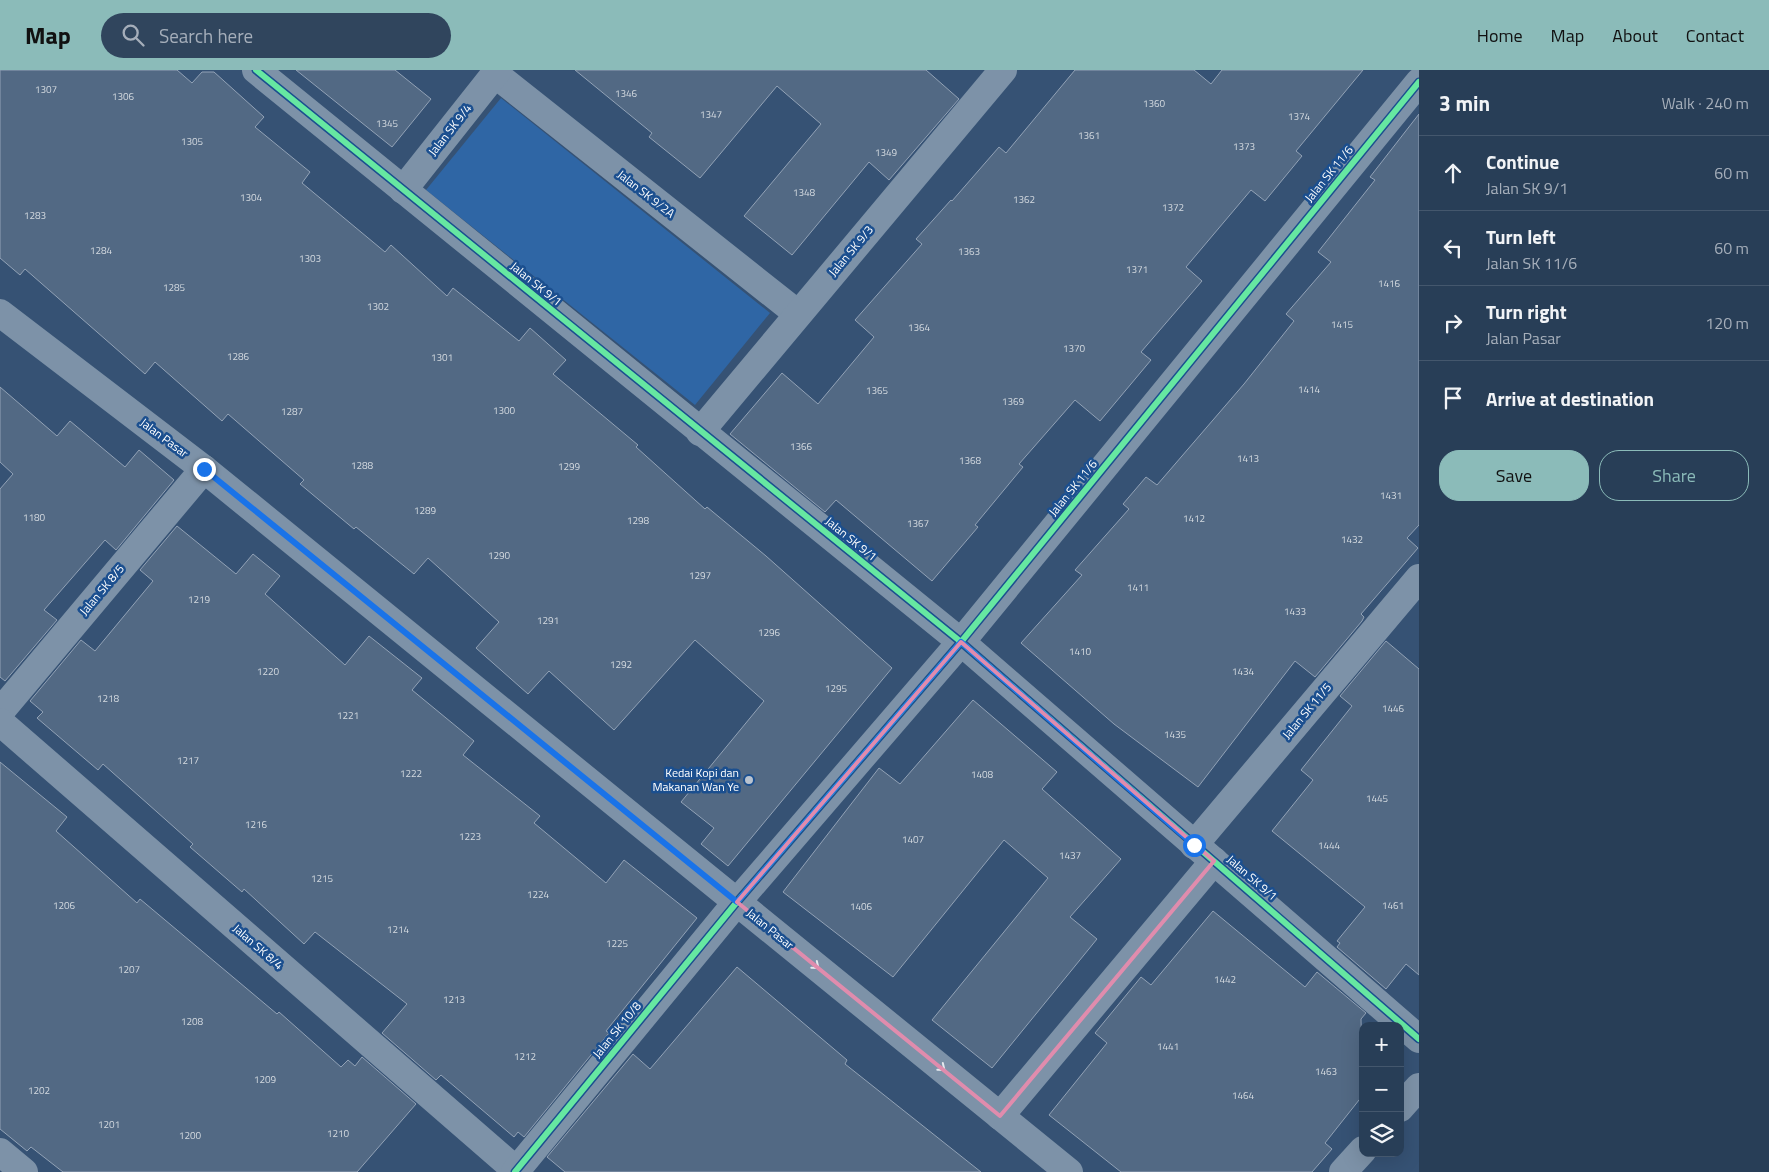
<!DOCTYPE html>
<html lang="en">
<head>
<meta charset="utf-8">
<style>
	body { margin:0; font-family:"Titillium Web",sans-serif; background:#30455d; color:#f1f3f6 }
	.controls { position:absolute; right:15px; bottom:15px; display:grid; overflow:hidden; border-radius:10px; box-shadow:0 5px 20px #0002 }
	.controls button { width:45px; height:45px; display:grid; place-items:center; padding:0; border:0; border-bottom:1px solid #44576d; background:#283e57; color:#f1f3f6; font:25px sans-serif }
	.stop { position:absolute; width:15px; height:15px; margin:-11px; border:4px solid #1a73e8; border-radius:50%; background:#fff }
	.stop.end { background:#1a73e8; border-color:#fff; box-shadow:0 1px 5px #0008 }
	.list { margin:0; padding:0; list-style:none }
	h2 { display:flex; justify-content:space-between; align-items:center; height:65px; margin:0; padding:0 20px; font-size:21px }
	h2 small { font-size:16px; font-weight:400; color:#a5aeba }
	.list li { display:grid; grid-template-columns:32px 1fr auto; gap:15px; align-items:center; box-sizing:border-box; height:75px; padding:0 20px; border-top:1px solid #44576d }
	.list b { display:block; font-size:19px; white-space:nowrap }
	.list p { margin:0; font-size:16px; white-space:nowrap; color:#a5aeba }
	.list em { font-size:16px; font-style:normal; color:#a5aeba }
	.actions { display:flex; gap:10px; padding:15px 20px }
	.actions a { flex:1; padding:11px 0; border:1px solid #8bbbb9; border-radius:20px; text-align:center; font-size:18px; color:#8bbbb9 }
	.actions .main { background:#8bbbb9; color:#111 }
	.icon { flex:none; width:28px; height:28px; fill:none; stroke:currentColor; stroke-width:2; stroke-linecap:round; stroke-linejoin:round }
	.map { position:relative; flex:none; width:1419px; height:1102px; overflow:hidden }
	header { display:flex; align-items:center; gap:30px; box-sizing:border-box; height:70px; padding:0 25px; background:#8bbbb9; color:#111 }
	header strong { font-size:24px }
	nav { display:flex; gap:28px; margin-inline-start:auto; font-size:18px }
	.search { width:350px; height:45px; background:#30455d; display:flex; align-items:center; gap:12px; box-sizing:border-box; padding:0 18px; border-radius:28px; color:#a5aeba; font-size:19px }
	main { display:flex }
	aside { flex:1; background:#283e57 }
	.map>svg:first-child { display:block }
	.green { fill:#2f66a5 }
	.building { fill:#526984; stroke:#92a2b6 }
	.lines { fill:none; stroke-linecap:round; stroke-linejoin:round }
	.minor { stroke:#7d92a8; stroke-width:28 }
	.tertiary { stroke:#7d92a8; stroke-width:28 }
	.cycleway-casing { stroke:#1b4f8f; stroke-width:9 }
	.cycleway { stroke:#66e7a1; stroke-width:6 }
	.oneway { stroke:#e5e9ee }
	.route { stroke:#1a73e8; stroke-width:6 }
	.marked { fill:none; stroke:#e08cad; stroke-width:4; stroke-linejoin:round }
	.poi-dot { fill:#b9c2ce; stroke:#1b4f8f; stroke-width:2 }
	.labels { text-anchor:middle; stroke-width:5; stroke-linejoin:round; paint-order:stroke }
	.number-label { font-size:10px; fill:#d4dae0 }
	.street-label { font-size:12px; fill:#fff; stroke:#1b4f8f }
	.poi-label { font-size:12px; fill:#fff; stroke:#1b4f8f; text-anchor:end }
</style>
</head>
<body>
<header>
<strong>Map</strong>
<div class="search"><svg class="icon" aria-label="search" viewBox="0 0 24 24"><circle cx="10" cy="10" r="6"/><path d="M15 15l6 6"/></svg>Search here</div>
<nav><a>Home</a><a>Map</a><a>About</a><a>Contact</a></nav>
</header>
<main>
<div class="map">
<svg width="1419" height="1102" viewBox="0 0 1419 1102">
	<rect width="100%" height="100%" fill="#365274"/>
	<polygon class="green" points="501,28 770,243 695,335 426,120"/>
	<g class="building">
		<polygon points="0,0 177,0 192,13 202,2 214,2 264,47 255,57 310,102 302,113 385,182 391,175 447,226 453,218 519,271 530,258 566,290 553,304 638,375 636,377 705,439 707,437 766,486 892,598 728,796 701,774 714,758 681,732 764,631 695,570 614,660 549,601 528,624 476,578 499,552 428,488 414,504 356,457 354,459 300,414 304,410 228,344 222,351 155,292 145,304 25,199 20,205 0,188"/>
		<polygon points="296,0 395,0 431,29 392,77"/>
		<polygon points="575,0 926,0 959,29 889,110 869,92 792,185 744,146 821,54 777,16 700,108 649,67 652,63"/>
		<polygon points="1075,0 1194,0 1211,14 1222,0 1363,0 1296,81 1302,86 1265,131 1251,120 1186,197 1202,211 1141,282 1151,290 1100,351 1075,330 1019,394 1023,397 975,455 978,457 932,511 836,430 825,442 730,364 782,303 818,334 874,267 855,250 922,174 916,169 951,130 952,131 999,77 1006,83"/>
		<polygon points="1419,44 1419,455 1407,468 1418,478 1361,544 1364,547 1362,551 1315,607 1295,591 1198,717 1114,654 1021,573 1082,505 1075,500 1129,439 1123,434 1146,407 1157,415 1244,314 1294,251 1286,244 1331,192 1318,182 1375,110 1370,107"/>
		<polygon points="0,317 57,366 70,351 125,397 139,380 174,410 116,480 105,470 44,540 57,550 5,611 0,607 0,419 13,404 0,392"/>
		<polygon points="177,456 236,504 253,484 280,506 265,524 345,595 369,566 422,608 412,620 474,671 463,685 540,746 534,753 606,813 624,790 697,848 606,961 609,963 524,1067 518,1062 514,1067 441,1005 436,1010 382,963 407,934 315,862 304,874 244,819 242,822 190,777 193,774 103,694 98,700 37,648 43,642 30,631 81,570 95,581 153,511 140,500"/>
		<polygon points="1386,571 1419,599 1419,905 1406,894 1386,919 1337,877 1340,873 1337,871 1365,837 1272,761 1313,710 1301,700 1352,636 1340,626"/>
		<polygon points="973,630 1057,702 1042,719 1121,789 1070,847 1097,869 992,998 932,950 1048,808 1004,770 893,907 783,822 879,698 900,714"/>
		<polygon points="0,692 67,747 56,761 137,833 140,829 277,944 279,942 341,997 348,990 355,996 362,987 416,1034 357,1102 63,1102 31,1077 27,1081 0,1059"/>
		<polygon points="1213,841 1305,917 1317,902 1366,943 1361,949 1363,1025 1325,1073 1332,1079 1312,1102 1121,1102 1049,1045 1107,973 1095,963 1141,907 1151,915"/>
		<polygon points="737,897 847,990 845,994 981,1102 565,1102 547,1087 633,984 650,999"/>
	</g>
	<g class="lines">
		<g class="minor">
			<polyline points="256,0 961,572 1419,969"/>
			<polyline points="495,4 798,244"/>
			<polyline points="403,120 498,0"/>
			<polyline points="700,362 1003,0"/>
			<polyline points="0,642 204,399"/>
			<polyline points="0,652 518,1102"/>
			<polyline points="1194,775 1419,508"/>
			<polyline points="1400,1038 1419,1017"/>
			<polyline points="1000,1046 1214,791"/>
			<polyline points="0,1082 24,1102"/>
			<polyline points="515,1102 737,832 961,572 1419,12"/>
			<polyline points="1343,1102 1363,1080"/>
		</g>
		<polyline class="tertiary" points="0,243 204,399 1069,1102"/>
		<defs>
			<g id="cycleway">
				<polyline points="256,0 961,572 1419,969"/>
				<polyline points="515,1102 737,832 961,572 1419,12"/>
			</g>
		</defs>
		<use href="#cycleway" class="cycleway-casing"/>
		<use href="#cycleway" class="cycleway"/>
	</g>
	<defs><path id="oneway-chevron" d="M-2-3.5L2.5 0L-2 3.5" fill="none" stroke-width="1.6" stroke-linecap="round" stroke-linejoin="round" transform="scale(1.25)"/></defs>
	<g class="oneway">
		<use href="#oneway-chevron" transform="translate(816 896) rotate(39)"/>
		<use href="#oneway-chevron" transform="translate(942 998) rotate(39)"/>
	</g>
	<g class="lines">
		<polyline class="route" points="204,399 737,832 961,572 1194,775"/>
	</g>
	<path class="marked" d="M961 572 1214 791 1000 1046 737 832Z"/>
	<circle class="poi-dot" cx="749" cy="710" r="5"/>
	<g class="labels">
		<g class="number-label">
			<text x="46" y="23">1307</text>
			<text x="626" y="27">1346</text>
			<text x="123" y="30">1306</text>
			<text x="1154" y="37">1360</text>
			<text x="711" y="48">1347</text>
			<text x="1299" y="50">1374</text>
			<text x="387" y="57">1345</text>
			<text x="1089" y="69">1361</text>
			<text x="192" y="75">1305</text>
			<text x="1244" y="80">1373</text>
			<text x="886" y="86">1349</text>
			<text x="804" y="126">1348</text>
			<text x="251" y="131">1304</text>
			<text x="1024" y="133">1362</text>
			<text x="1173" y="141">1372</text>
			<text x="35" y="149">1283</text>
			<text x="101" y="184">1284</text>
			<text x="969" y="185">1363</text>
			<text x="310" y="192">1303</text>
			<text x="1137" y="203">1371</text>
			<text x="1389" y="217">1416</text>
			<text x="174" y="221">1285</text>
			<text x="378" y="240">1302</text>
			<text x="1342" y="258">1415</text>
			<text x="919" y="261">1364</text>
			<text x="1074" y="282">1370</text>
			<text x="238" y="290">1286</text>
			<text x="442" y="291">1301</text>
			<text x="1309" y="323">1414</text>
			<text x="877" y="324">1365</text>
			<text x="1013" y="335">1369</text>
			<text x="504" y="344">1300</text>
			<text x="292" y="345">1287</text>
			<text x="801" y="380">1366</text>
			<text x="1248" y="392">1413</text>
			<text x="970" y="394">1368</text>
			<text x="362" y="399">1288</text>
			<text x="569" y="400">1299</text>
			<text x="1391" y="429">1431</text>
			<text x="425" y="444">1289</text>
			<text x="34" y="451">1180</text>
			<text x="1194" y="452">1412</text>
			<text x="638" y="454">1298</text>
			<text x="918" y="457">1367</text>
			<text x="1352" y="473">1432</text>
			<text x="499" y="489">1290</text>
			<text x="700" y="509">1297</text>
			<text x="1138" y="521">1411</text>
			<text x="199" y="533">1219</text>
			<text x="1295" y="545">1433</text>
			<text x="548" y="554">1291</text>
			<text x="769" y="566">1296</text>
			<text x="1080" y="585">1410</text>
			<text x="621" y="598">1292</text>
			<text x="268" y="605">1220</text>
			<text x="1243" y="605">1434</text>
			<text x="836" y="622">1295</text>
			<text x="108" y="632">1218</text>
			<text x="1393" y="642">1446</text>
			<text x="348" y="649">1221</text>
			<text x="1175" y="668">1435</text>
			<text x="188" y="694">1217</text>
			<text x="411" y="707">1222</text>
			<text x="982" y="708">1408</text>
			<text x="1377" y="732">1445</text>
			<text x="256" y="758">1216</text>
			<text x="470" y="770">1223</text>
			<text x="913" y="773">1407</text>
			<text x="1329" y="779">1444</text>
			<text x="1070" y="789">1437</text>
			<text x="322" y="812">1215</text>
			<text x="538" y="828">1224</text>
			<text x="64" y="839">1206</text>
			<text x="1393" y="839">1461</text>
			<text x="861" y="840">1406</text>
			<text x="398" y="863">1214</text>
			<text x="617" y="877">1225</text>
			<text x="129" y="903">1207</text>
			<text x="1225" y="913">1442</text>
			<text x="454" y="933">1213</text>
			<text x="192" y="955">1208</text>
			<text x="1168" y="980">1441</text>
			<text x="525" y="990">1212</text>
			<text x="1326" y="1005">1463</text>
			<text x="265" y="1013">1209</text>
			<text x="39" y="1024">1202</text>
			<text x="1243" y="1029">1464</text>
			<text x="109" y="1058">1201</text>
			<text x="338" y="1067">1210</text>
			<text x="190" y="1069">1200</text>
		</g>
		<g class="street-label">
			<text transform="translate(450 60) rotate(-52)" y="4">Jalan SK 9/4</text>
			<text transform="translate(1329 104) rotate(-51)" y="4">Jalan SK 11/6</text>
			<text transform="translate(646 124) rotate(38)" y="4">Jalan SK 9/2A</text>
			<text transform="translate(851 181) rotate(-50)" y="4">Jalan SK 9/3</text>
			<text transform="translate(536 214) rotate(39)" y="4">Jalan SK 9/1</text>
			<text transform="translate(164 368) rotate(37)" y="4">Jalan Pasar</text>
			<text transform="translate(1073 418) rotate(-51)" y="4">Jalan SK 11/6</text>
			<text transform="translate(851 469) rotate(39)" y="4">Jalan SK 9/1</text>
			<text transform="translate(102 520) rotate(-50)" y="4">Jalan SK 8/5</text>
			<text transform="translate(1307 641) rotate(-50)" y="4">Jalan SK 11/5</text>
			<text transform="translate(1252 808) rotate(41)" y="4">Jalan SK 9/1</text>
			<text transform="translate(770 859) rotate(39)" y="4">Jalan Pasar</text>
			<text transform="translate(258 877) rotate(41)" y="4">Jalan SK 8/4</text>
			<text transform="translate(617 960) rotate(-51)" y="4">Jalan SK 10/8</text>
		</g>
		<g class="poi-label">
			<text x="739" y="707">Kedai Kopi dan<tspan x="739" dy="14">Makanan Wan Ye</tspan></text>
		</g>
	</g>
</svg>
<div class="controls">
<button>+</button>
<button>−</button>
<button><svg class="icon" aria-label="layers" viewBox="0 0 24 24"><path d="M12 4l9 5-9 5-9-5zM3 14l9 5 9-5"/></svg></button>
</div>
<div class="stop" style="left:1194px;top:775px"></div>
<div class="stop end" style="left:204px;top:399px"></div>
</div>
<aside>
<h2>3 min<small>Walk · 240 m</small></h2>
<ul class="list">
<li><svg class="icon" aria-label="ahead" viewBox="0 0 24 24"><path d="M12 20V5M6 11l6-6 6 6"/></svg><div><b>Continue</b><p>Jalan SK 9/1</p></div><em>60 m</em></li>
<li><svg class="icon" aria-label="left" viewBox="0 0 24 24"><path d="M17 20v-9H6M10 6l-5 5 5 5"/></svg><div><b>Turn left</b><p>Jalan SK 11/6</p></div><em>60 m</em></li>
<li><svg class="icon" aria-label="right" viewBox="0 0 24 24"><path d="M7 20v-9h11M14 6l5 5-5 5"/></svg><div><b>Turn right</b><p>Jalan Pasar</p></div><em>120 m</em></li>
<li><svg class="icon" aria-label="arrive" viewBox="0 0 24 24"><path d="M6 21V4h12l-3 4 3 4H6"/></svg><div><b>Arrive at destination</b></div></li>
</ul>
<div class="actions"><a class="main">Save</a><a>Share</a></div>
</aside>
</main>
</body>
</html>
